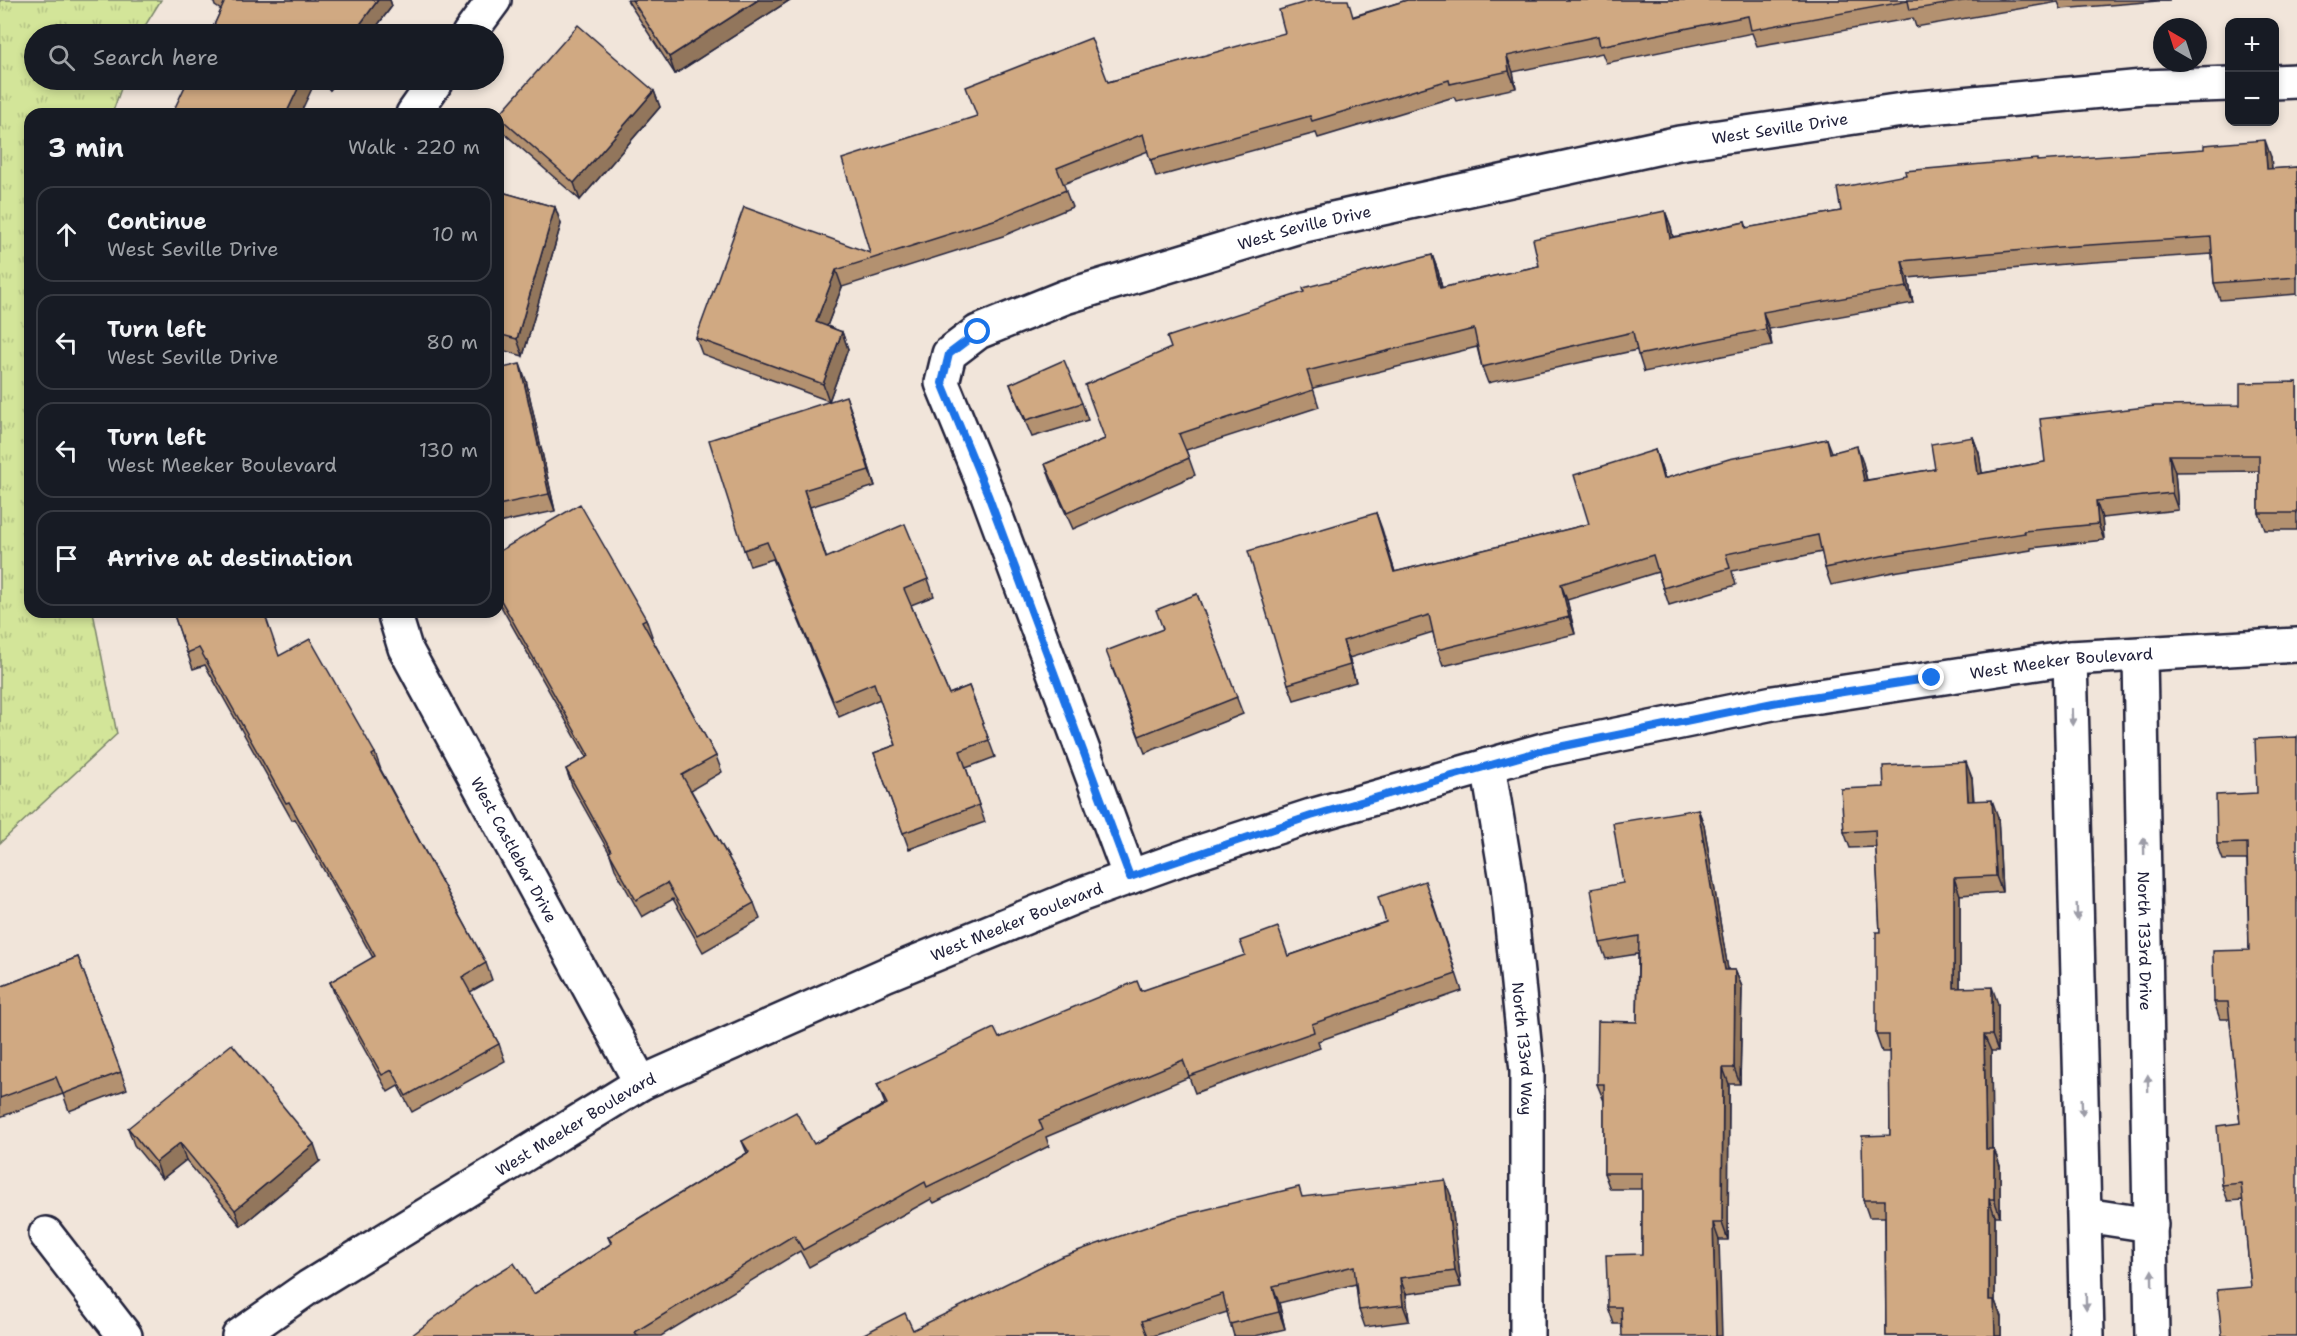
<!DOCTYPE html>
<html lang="en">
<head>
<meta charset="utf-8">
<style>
	body { margin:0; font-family:"Shantell Sans",sans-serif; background:#20242c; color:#f1f3f6 }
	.controls { position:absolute; right:18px; top:18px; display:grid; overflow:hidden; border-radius:12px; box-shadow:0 3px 9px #0003 }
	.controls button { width:54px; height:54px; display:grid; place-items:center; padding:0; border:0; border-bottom:2px solid #363941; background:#171b24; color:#f1f3f6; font:30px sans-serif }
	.compass { position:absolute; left:2153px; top:18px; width:54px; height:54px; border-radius:50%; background:#171b24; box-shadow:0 3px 9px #0003; rotate:321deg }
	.stop { position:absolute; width:18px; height:18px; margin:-14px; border:4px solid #1a73e8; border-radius:50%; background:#fff }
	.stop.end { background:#1a73e8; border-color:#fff; box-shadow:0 2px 6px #0008 }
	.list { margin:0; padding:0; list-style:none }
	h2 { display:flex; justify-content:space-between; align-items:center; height:78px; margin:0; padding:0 24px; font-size:26px }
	h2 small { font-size:20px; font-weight:400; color:#9ea1a6 }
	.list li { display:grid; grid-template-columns:39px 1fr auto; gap:18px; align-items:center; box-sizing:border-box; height:96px; margin:0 12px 12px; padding:0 12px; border:2px solid #363941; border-radius:18px }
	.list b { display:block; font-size:22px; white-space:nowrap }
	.list p { margin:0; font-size:20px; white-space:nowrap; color:#9ea1a6 }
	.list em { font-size:20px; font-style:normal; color:#9ea1a6 }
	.icon { flex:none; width:33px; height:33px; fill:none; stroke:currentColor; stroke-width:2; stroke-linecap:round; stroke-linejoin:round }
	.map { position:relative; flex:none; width:2297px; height:1336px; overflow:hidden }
	.search { position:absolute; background:#171b24; box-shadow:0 3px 9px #0003; left:24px; top:24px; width:480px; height:66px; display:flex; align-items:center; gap:15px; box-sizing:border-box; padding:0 21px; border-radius:33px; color:#9ea1a6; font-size:22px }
	.panel { position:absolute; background:#171b24; box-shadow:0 3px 9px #0003; left:24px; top:108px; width:480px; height:510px; border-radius:18px }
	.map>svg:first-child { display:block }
	.grass { fill:url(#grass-tufts); stroke:#7a846a; stroke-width:1.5 }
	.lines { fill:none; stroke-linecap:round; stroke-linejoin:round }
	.minor-casing { stroke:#22223b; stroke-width:38 }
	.minor { stroke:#fff; stroke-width:33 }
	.wall { fill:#b39170; stroke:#22223b; stroke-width:1.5 }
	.shaded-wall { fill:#92765b; stroke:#22223b; stroke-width:1.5 }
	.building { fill:#d0a982; stroke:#22223b; stroke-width:1.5 }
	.oneway { fill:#9c9ca7 }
	.route { stroke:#1a73e8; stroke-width:8 }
	.labels { text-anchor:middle; stroke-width:5; stroke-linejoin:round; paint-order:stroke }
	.street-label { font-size:16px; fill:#22223b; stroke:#fff }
</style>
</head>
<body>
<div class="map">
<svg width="2297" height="1336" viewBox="0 0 2297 1336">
	<defs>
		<pattern id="grass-tufts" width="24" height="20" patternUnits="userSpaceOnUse" patternTransform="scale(1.5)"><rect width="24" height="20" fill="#d3e599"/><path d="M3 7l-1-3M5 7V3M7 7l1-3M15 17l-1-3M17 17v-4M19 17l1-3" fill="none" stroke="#b5c485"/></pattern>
	</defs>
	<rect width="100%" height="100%" fill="#f1e5da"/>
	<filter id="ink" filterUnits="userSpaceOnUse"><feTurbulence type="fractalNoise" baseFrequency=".0167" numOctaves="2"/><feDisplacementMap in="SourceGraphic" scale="12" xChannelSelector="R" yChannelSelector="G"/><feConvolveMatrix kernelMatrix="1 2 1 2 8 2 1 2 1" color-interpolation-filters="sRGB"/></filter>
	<g filter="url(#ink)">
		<polygon class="grass" points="0,0 161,0 140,34 34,34 34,80 124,80 112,114 30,114 30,612 93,612 117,734 0,843"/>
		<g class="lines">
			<defs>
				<g id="minor">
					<polyline points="469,34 494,0"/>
					<polyline points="2274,82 2297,81"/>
					<polyline points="413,114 437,80"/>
					<path id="s1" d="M394 612 405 648 641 1083"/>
					<path id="s2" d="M2140 656 2152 1336"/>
					<polyline points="2070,658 2087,1336"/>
					<path id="s3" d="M1488 765 1508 886 1527 1071V1336"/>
					<path id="s4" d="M1130 877 988 495 942 383 949 354 978 332 1065 297 1296 227 1679 143 1909 109 2143 87 2230 84"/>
					<polyline points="2085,1215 2151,1225"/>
					<polyline points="46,1234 125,1336"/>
					<path id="s5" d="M239 1336 309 1287 641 1083 887 974 1077 896 1188 856 1311 816 1543 750 1773 703 2070 658 2297 645"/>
				</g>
			</defs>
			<use href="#minor" class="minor-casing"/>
			<use href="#minor" class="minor"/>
		</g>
		<g class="wall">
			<polygon points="213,0 390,0 392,6 371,34 210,34 221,10 215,6"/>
			<polygon points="627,0 790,0 675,74"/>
			<polygon points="1407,0 2170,0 2061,9 2058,2 1916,27 1913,18 1757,46 1752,33 1606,63 1602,53 1513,72 1516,88 1456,101 1454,97 1318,138 1316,133 1156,177 1148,151 1063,184 1072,207 1003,236 842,287 827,326 842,332 848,349 829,401 702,354 696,338 870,253 1108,82 1354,16"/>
			<polygon points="188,80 338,80 330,90 316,80"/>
			<polygon points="654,91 660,107 580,200 504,133 498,116"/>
			<polygon points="2271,157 2272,169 2297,167 2297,294 2220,300 2214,283 2212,254 2065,264 1908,278 1913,303 1769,329 1772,346 1644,372 1637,350 1488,383 1482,367 1477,347 1313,388 1319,407 1186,450 1195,475 1073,529 1051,481 1045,464 1105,439 1432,255 1438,271 1442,288 1539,266 1665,211 1671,227 1673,237 1745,222 1747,228 1841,211 2038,161"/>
			<polygon points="498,191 555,207 561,224 523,356 498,349"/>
			<polygon points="498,369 526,380 555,511 498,523"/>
			<polygon points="2297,382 2297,530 2265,530 2259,513 2259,471 2175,472 2178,510 2102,518 2104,540 2031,548 2031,550 1893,572 1831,585 1825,568 1822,552 1732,571 1736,585 1669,605 1658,572 1567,600 1575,634 1443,666 1437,650 1433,632 1349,658 1356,682 1294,700 1288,684 1376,513 1395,572 1589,524 1655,450 1665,479 1827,439 1832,452 1863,463 1867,480 1935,469 1973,437 1979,453 1982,473 2045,462 2240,405"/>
			<polygon points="1010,384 1082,403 1088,420 1032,437 1016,400"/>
			<polygon points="852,413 875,486 810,507 826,558 928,579 934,596 911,605 949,694 969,686 995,757 966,768 985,822 909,849 874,753 896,745 880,699 839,717 773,559 750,566 744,550"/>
			<polygon points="498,552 646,619 652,636 651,637 716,756 722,772 691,790 754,903 760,919 703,952 673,899 642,917 615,869 610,854 572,786 566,769 587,758 498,601"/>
			<polygon points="1197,594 1243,714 1145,753 1112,668 1163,629"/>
			<polygon points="173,612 279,656 375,753 381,770 486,963 492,980 470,992 499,1044 505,1061 412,1112 398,1086 388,1092 336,998 330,982 373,958 295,819 292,820 205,665 193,669"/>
			<polygon points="2297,737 2251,1287 2243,1200 2228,1201 2222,1185 2240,1123 2230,1019 2220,1019 2214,1002 2249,950 2247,860 2223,860 2217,844 2257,793"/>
			<polygon points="1972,778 1974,801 1998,817 2002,892 1960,895 1960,988 1998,1004 1998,1051 1991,1051 1992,1149 1994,1149 2000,1166 2000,1216 1995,1216 1995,1301 2001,1317 2001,1336 1886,1336 1885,1217 1869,1217 1863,1200 1890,1135 1890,1052 1882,1052 1876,1035 1880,932 1876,847 1850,848 1844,832 1884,787"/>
			<polygon points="1698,809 1704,825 1728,970 1735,970 1742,987 1740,1084 1729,1084 1728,1240 1719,1240 1622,1324 1614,1324 1608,1307 1642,1254 1642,1189 1610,1189 1604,1173 1604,1101 1597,1084 1637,1022 1638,954 1606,959 1600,943 1623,883"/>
			<polygon points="1431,897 1462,991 1318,1041 1320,1048 1195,1093 1189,1077 1046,1137 1049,1146 934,1203 931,1199 809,1267 800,1251 661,1336 411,1336 534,1294 611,1244 608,1237 747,1153 742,1141 814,1144 885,1104 877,1084 999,1038 1141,991 1288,956 1386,922"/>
			<polygon points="78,957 127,1089 69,1111 63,1094 0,1117 0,987"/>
			<polygon points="128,1128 320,1161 241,1226 186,1160 162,1179 134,1145"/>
			<polygon points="1451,1196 1461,1287 1406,1294 1409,1321 1365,1327 1359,1310 1356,1284 1279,1303 1285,1329 1255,1336 1234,1336 1227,1312 1153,1336 860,1336 913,1330 1303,1197"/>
		</g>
		<g class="shaded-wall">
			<polygon points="378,0 390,0 392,6 371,34 353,34"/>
			<polygon points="758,0 790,0 675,74 669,57"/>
			<polygon points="1507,56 1513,72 1516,88 1509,71"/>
			<polygon points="302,80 316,80 300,114 286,114"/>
			<polygon points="326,80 338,80 330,90"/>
			<polygon points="654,91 660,107 580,200 574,183"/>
			<polygon points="2265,140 2271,157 2273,186 2267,169"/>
			<polygon points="555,207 561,224 523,356 517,339"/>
			<polygon points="1665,211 1671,227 1676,254 1670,238"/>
			<polygon points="1432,255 1438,271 1446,305 1440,288"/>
			<polygon points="1902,261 1908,278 1913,303 1907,287"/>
			<polygon points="836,270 842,287 822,339 816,322"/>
			<polygon points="1763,312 1769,329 1772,346 1766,329"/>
			<polygon points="842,332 848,349 829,401 823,384"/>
			<polygon points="520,364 526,380 555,511 549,494"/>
			<polygon points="846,396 852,413 875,486 869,470"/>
			<polygon points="1973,437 1979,453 1985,491 1978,474"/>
			<polygon points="1857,446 1863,463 1870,498 1864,481"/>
			<polygon points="1655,450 1661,467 1669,496 1663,479"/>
			<polygon points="2169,455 2175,472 2178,510 2172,493"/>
			<polygon points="804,490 810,507 832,575 826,558"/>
			<polygon points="2096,501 2102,518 2104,540 2098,524"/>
			<polygon points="1376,513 1382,529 1400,589 1394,572"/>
			<polygon points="1561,584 1567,600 1575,634 1569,617"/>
			<polygon points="1343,641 1349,658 1356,682 1350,665"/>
			<polygon points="1966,762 1972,778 1974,818 1968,801"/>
			<polygon points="1992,800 1998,817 2002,892 1996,876"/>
			<polygon points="1698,809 1704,825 1731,987 1725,970"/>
			<polygon points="1954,878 1960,895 1960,1005 1954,988"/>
			<polygon points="1735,970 1742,987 1740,1084 1734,1068"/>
			<polygon points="1992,987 1998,1004 1998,1051 1992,1035"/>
			<polygon points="1984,1035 1991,1051 1992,1166 1986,1149"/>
			<polygon points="1723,1068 1729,1084 1728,1240 1722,1223"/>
			<polygon points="180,1143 186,1160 162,1179 156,1162"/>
			<polygon points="314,1144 320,1161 241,1226 235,1210"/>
			<polygon points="1994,1149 2000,1166 2000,1216 1994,1199"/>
			<polygon points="1445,1180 1451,1196 1461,1287 1455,1271"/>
			<polygon points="1989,1199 1995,1216 1995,1301 2001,1317 2001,1336 1995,1336 1989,1300"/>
			<polygon points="1713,1223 1719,1240 1722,1336 1716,1336"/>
			<polygon points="1400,1278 1406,1294 1409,1321 1403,1305"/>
			<polygon points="1273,1286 1279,1303 1285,1329 1279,1312"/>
		</g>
		<g class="building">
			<polygon points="224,0 378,0 353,34 210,34 225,1"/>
			<polygon points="632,0 758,0 669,57"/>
			<polygon points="1313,0 1348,0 1353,17 1407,0 1969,0 1910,10 1908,1 1751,30 1748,16 1600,46 1598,36 1507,56 1509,71 1450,84 1449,80 1312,121 1310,116 1150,160 1143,134 1057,168 1066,190 997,219 836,270 816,322 842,332 823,384 696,338 744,207 870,253 842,159 977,116 966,87 1091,38 1108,82 1285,33 1279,10"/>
			<polygon points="578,25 654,91 574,183 498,116"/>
			<polygon points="188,80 302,80 286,114 172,114"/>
			<polygon points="2265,140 2267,169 2297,167 2297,277 2214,283 2211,237 2059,247 1902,261 1907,287 1763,312 1766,329 1638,355 1633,332 1482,367 1474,329 1307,371 1313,390 1179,434 1189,458 1067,513 1045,464 1105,439 1085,385 1171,348 1167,337 1304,292 1303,288 1432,255 1440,288 1539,266 1533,239 1665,211 1670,238 1745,222 1746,228 1841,211 1837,188 1906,175 1905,171 2037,159 2037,161 2204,149 2204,145"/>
			<polygon points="498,191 555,207 517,339 498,334"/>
			<polygon points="1064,360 1082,403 1026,420 1010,384"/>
			<polygon points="520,364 549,494 498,505 498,369"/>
			<polygon points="2297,382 2297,513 2259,513 2259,455 2169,455 2172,493 2096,501 2098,524 2024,531 2025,533 1887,555 1825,568 1818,535 1726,554 1730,568 1663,588 1653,555 1561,584 1569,617 1437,650 1429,615 1343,641 1350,665 1288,684 1248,551 1376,513 1394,572 1589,524 1574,475 1655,450 1663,479 1729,459 1827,439 1830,453 1857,446 1864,481 1935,469 1931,444 1973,437 1978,474 2045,462 2040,419 2155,406 2240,405 2240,383"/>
			<polygon points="846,396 869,470 804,490 826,558 905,524 928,579 904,589 949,694 969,686 989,740 960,751 979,805 903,833 874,753 896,745 874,683 833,700 767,542 744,550 709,440"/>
			<polygon points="580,504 646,619 642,621 716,756 682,775 754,903 697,935 667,883 636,900 609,852 611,851 566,769 589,756 498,595 498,552"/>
			<polygon points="1197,594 1237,697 1139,736 1106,651 1163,629 1156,610"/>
			<polygon points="173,612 264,612 279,656 310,639 375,753 372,755 486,963 462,977 499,1044 406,1096 392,1070 382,1075 330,982 375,956 289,802 286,803 199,648 187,653"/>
			<polygon points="2297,737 2297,1336 2222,1336 2217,1290 2251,1287 2241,1183 2222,1185 2217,1126 2240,1123 2228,1002 2214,1002 2213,951 2249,950 2247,843 2217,844 2216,795 2257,793 2255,739"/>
			<polygon points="1966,762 1968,801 1992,800 1996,876 1954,878 1954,988 1992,987 1992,1035 1984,1035 1986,1149 1994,1149 1994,1199 1989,1199 1989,1300 1994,1300 1995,1336 1886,1336 1885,1200 1863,1200 1862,1136 1890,1135 1889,1035 1876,1035 1876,932 1880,932 1875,830 1844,832 1841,789 1884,787 1883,766"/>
			<polygon points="1698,809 1725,970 1735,970 1734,1068 1723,1068 1722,1223 1713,1223 1716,1336 1622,1336 1621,1307 1608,1307 1606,1255 1642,1254 1642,1173 1604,1173 1604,1084 1597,1084 1598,1021 1637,1022 1639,936 1600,943 1591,889 1623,883 1613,823"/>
			<polygon points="1425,881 1456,974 1312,1024 1314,1032 1189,1076 1183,1060 1039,1120 1043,1130 927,1187 925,1182 803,1250 794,1235 635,1332 638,1336 411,1336 476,1286 514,1263 534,1294 612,1243 608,1237 749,1152 742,1141 796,1112 814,1144 887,1104 877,1084 994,1028 999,1038 1137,981 1141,991 1245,955 1240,941 1278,927 1288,956 1386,922 1378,897"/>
			<polygon points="78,957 121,1072 63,1094 56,1077 0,1098 0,987"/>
			<polygon points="232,1044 314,1144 235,1210 180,1143 156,1162 128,1128"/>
			<polygon points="1445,1180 1455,1271 1400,1278 1403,1305 1359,1310 1354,1266 1273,1286 1279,1312 1230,1324 1223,1294 1142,1321 1148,1336 860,1336 905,1313 913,1330 1060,1257 1175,1217 1299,1187 1302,1197"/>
		</g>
		<defs><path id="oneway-solid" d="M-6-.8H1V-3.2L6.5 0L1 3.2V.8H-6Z" transform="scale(1.5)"/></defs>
		<g class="oneway">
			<use href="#oneway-solid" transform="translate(2072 717) rotate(88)"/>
			<use href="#oneway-solid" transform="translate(2144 846) rotate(-91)"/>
			<use href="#oneway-solid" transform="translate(2077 912) rotate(88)"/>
			<use href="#oneway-solid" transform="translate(2148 1083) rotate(-91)"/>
			<use href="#oneway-solid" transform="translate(2082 1107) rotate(88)"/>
			<use href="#oneway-solid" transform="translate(2152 1278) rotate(-91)"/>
			<use href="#oneway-solid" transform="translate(2086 1302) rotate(89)"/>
		</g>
	</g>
	<g class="lines" filter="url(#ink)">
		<polyline class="route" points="978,332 949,354 942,383 988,495 1130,877 1311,816 1544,750 1773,703 1932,678"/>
	</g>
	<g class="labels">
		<g class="street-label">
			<text dy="6" stroke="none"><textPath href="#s4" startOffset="1424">West Seville Drive</textPath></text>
			<text dy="6" stroke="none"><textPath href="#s4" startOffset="938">West Seville Drive</textPath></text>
			<text dy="6" stroke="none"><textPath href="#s5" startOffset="1964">West Meeker Boulevard</textPath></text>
			<text dy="6" stroke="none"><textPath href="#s1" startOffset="267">West Castlebar Drive</textPath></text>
			<text dy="6" stroke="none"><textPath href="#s5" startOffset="884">West Meeker Boulevard</textPath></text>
			<text dy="6" stroke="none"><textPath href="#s2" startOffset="285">North 133rd Drive</textPath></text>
			<text dy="6" stroke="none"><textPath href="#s3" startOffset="286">North 133rd Way</textPath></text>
			<text dy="6" stroke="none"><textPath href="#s5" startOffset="398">West Meeker Boulevard</textPath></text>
		</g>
	</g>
</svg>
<div class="controls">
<button>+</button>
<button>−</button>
</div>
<svg class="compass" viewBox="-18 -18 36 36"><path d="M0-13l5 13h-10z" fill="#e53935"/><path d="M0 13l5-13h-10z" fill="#9ea1a6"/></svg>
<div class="stop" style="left:978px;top:332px"></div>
<div class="stop end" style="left:1932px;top:678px"></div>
<div class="search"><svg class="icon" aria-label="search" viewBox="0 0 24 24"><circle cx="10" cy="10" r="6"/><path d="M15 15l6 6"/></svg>Search here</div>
<section class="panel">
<h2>3 min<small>Walk · 220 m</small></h2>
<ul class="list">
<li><svg class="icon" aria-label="ahead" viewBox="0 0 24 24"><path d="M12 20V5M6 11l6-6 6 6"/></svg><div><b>Continue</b><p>West Seville Drive</p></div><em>10 m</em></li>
<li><svg class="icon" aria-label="left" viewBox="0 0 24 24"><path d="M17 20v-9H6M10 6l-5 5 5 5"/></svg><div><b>Turn left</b><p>West Seville Drive</p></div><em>80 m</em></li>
<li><svg class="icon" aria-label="left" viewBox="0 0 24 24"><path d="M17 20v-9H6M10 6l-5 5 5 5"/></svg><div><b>Turn left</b><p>West Meeker Boulevard</p></div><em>130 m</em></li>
<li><svg class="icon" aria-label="arrive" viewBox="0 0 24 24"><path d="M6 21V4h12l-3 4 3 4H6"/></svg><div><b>Arrive at destination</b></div></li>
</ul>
</section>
</div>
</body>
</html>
